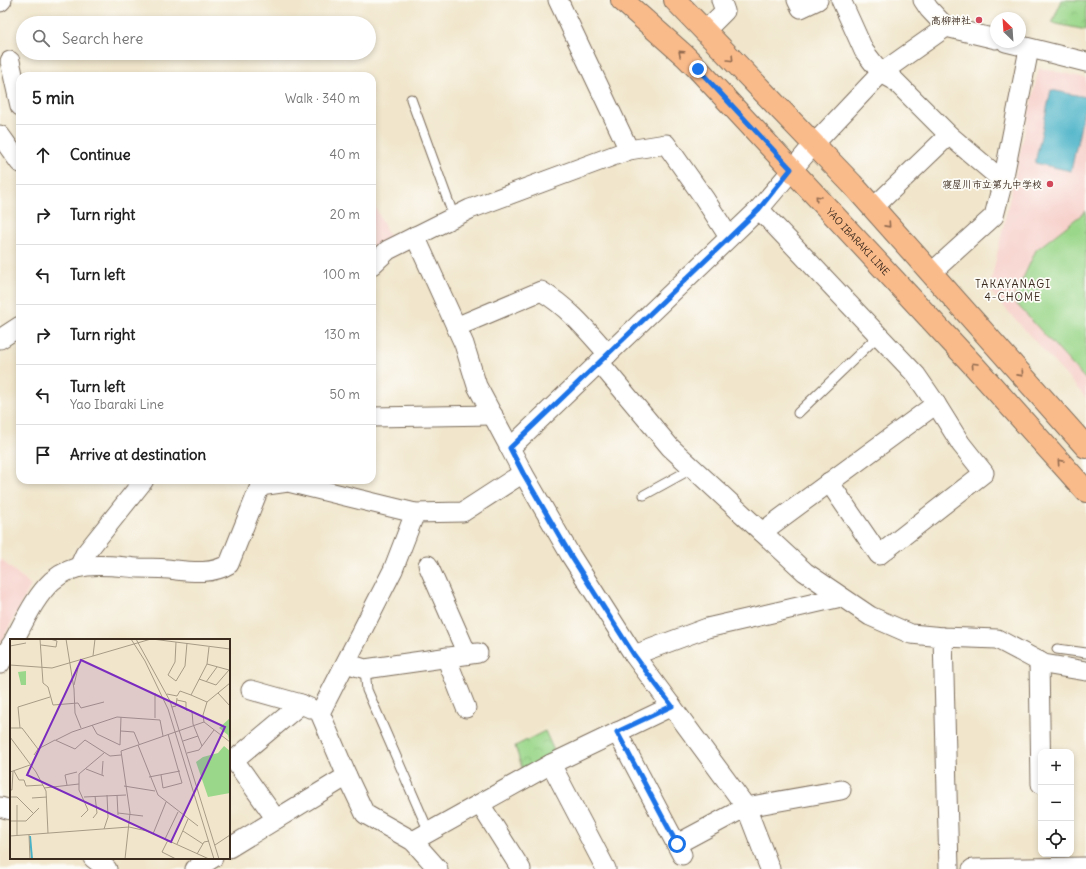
<!DOCTYPE html>
<html lang="en">
<head>
<meta charset="utf-8">
<style>
	body { margin:0; font-family:Delius,"Klee One",sans-serif; background:#f6f6f6; color:#222 }
	.controls { position:absolute; right:12px; bottom:12px; display:grid; overflow:hidden; border-radius:8px; box-shadow:0 2px 6px #0003 }
	.controls button { width:36px; height:36px; display:grid; place-items:center; padding:0; border:0; border-bottom:1px solid #e0e0e0; background:#fff; color:#222; font:20px sans-serif }
	.compass { position:absolute; left:990px; top:12px; width:36px; height:36px; border-radius:50%; background:#fff; box-shadow:0 2px 6px #0003; rotate:335deg }
	.stop { position:absolute; width:12px; height:12px; margin:-9px; border:3px solid #1a73e8; border-radius:50%; background:#fff }
	.stop.end { background:#1a73e8; border-color:#fff; box-shadow:0 1px 4px #0008 }
	.list { margin:0; padding:0; list-style:none }
	h2 { display:flex; justify-content:space-between; align-items:center; height:52px; margin:0; padding:0 16px; font-size:17px }
	h2 small { font-size:13px; font-weight:400; color:#767676 }
	.list li { display:grid; grid-template-columns:26px 1fr auto; gap:12px; align-items:center; box-sizing:border-box; height:60px; padding:0 16px; border-top:1px solid #e0e0e0 }
	.list b { display:block; font-size:15px; white-space:nowrap }
	.list p { margin:0; font-size:13px; white-space:nowrap; color:#767676 }
	.list em { font-size:13px; font-style:normal; color:#767676 }
	.icon { flex:none; width:22px; height:22px; fill:none; stroke:currentColor; stroke-width:2; stroke-linecap:round; stroke-linejoin:round }
	.map { position:relative; flex:none; width:1086px; height:869px; overflow:hidden }
	.search { position:absolute; background:#fff; box-shadow:0 2px 6px #0003; left:16px; top:16px; width:360px; height:44px; display:flex; align-items:center; gap:10px; box-sizing:border-box; padding:0 14px; border-radius:22px; color:#767676; font-size:15px }
	.panel { position:absolute; background:#fff; box-shadow:0 2px 6px #0003; left:16px; top:72px; width:360px; height:412px; border-radius:12px }
	.map>svg:first-child { display:block }
	.built { fill:#f7d0cb }
	.park { fill:url(#park-crowns); stroke:#6b8054 }
	.pitch { fill:#9bd78b; stroke:#6b8054 }
	.water { fill:#49b2c7; stroke:#426e72 }
	.lines { fill:none; stroke-linecap:round; stroke-linejoin:round }
	.lane-casing { stroke:#7b6c5b; stroke-width:11 }
	.street-casing { stroke:#7b6c5b; stroke-width:21 }
	.primary-casing { stroke:#7b6c5b; stroke-width:24 }
	.lane { stroke:#fff; stroke-width:9 }
	.street { stroke:#fff; stroke-width:19 }
	.primary { stroke:#fabb8b; stroke-width:22 }
	.oneway { stroke:#916b4f }
	.route { stroke:#1a73e8; stroke-width:5 }
	.poi-dot { fill:#d1495b; stroke:#fdfcf7; stroke-width:1.5 }
	.labels { text-anchor:middle; stroke-width:3.5; stroke-linejoin:round; paint-order:stroke }
	.poi-label { font-size:10px; font-weight:bold; fill:#3b2a1e; stroke:#fdfcf7; text-anchor:end }
	.street-label { font-size:10px; fill:#3b2a1e; stroke:#fdfcf7 }
	.neighbourhood-label { font-size:11px; letter-spacing:1px; fill:#3b2a1e; stroke:#fdfcf7 }
	.inset-river { fill:none; stroke:#49b2c7; stroke-width:2 }
	.inset-road { fill:none; stroke:#a89b86; stroke-width:1 }
	.view { fill:#7b2cbf; fill-opacity:0.15; stroke:#7b2cbf; stroke-width:2 }
	.inset-edge { fill:none; stroke:#3b2a1e; stroke-width:2 }
</style>
</head>
<body>
<div class="map">
<svg width="1086" height="869" viewBox="0 0 1086 869">
	<defs>
		<pattern id="park-crowns" width="20" height="18" patternUnits="userSpaceOnUse"><rect width="20" height="18" fill="#9bd78b"/><path d="M2 6a3 3 0 1 1 6 0M12 15a3 3 0 1 1 6 0" fill="none" stroke="#86b978"/></pattern>
	</defs>
	<rect width="100%" height="100%" fill="#fdfcf7"/>
	<filter id="ink" filterUnits="userSpaceOnUse"><feTurbulence type="fractalNoise" baseFrequency=".025" numOctaves="2"/><feDisplacementMap in="SourceGraphic" scale="8" xChannelSelector="R" yChannelSelector="G"/><feConvolveMatrix kernelMatrix="1 2 1 2 8 2 1 2 1" color-interpolation-filters="sRGB"/></filter>
	<filter id="wash" filterUnits="userSpaceOnUse"><feTurbulence type="fractalNoise" baseFrequency=".012" numOctaves="4" result="noise"/><feDisplacementMap in="SourceGraphic" scale="16" xChannelSelector="R" yChannelSelector="G"/><feGaussianBlur stdDeviation="0.9" result="paint"/><feColorMatrix in="noise" values="0 0 0 0 0 0 0 0 0 0 0 0 0 0 0 0 0 1.4 0 .05"/><feComposite in="paint" operator="in"/></filter>
	<g filter="url(#wash)">
		<rect width="100%" height="100%" fill="#f1e6cc"/>
		<g class="built">
			<polygon points="1039,68 1086,78 1086,398 989,290"/>
			<polygon points="372,200 389,236 372,254"/>
			<polygon points="0,559 31,585 0,645"/>
		</g>
		<g class="park">
			<polygon points="1062,0 1086,0 1086,30 1052,23"/>
			<polygon points="545,731 555,753 523,771 515,746"/>
		</g>
		<polygon class="pitch" points="1086,211 1086,380 1013,300 1036,250"/>
		<polygon class="water" points="1051,90 1086,97 1086,102 1071,171 1035,163"/>
	</g>
	<g filter="url(#ink)">
		<g class="lines">
			<defs>
				<g id="lane">
					<polyline points="411,99 454,217"/>
					<polyline points="798,413 879,335"/>
					<polyline points="644,495 693,468"/>
					<polyline points="1057,649 1086,653"/>
					<polyline points="365,669 367,690 429,832"/>
				</g>
				<g id="street">
					<polyline points="558,0 629,150"/>
					<polyline points="797,0 801,8 818,0"/>
					<polyline points="841,0 864,51 881,73 894,80 949,135 1003,181"/>
					<polyline points="923,0 929,9 946,27 996,39"/>
					<polyline points="0,2 2,0"/>
					<polyline points="705,31 725,11 721,0"/>
					<polyline points="1006,42 1086,62"/>
					<polyline points="10,61 20,106"/>
					<polyline points="0,135 20,163"/>
					<polyline points="873,208 949,135"/>
					<polyline points="759,209 916,375 936,404 961,444 984,473 879,555 829,482"/>
					<polyline points="415,236 464,344 477,386 510,448"/>
					<polyline points="372,265 388,250 470,209 629,150 666,144 704,198 729,237"/>
					<polyline points="931,273 994,216 1003,181 1029,49"/>
					<path d="M456 327 541 291C568 307 587 330 608 354"/>
					<polyline points="0,339 20,326"/>
					<polyline points="599,362 670,447 805,572 870,616 911,634 943,637 997,639 1044,664 1086,671"/>
					<polyline points="372,417 493,415"/>
					<polyline points="415,513 393,570 320,713 347,776 365,814 413,841 438,869"/>
					<polyline points="762,532 936,404"/>
					<polyline points="428,565 467,654"/>
					<polyline points="79,567 85,554 144,480"/>
					<polyline points="943,637 949,869"/>
					<path d="M14 640C25 620 35 597 52 581 77 559 109 566 139 568 152 568 164 568 176 570 194 572 213 574 229 564L260 486 288 482 415 513 463 512 523 473"/>
					<polyline points="634,655 707,628 841,597"/>
					<polyline points="446,657 466,708"/>
					<polyline points="1039,661 1041,784"/>
					<polyline points="346,663 365,669 478,653"/>
					<polyline points="0,664 11,645"/>
					<polyline points="251,690 301,704 310,708"/>
					<polyline points="617,732 682,855"/>
					<polyline points="551,764 606,869"/>
					<polyline points="480,804 521,869"/>
					<polyline points="0,807 11,810"/>
					<polyline points="276,819 234,760 301,704"/>
					<polyline points="413,841 551,764 672,706"/>
					<polyline points="677,844 746,807 841,790"/>
					<polyline points="229,848 347,776"/>
					<polyline points="93,858 107,869"/>
					<polyline points="195,869 213,858"/>
					<polyline points="770,869 746,807 634,655 571,556 523,473 510,448 759,209 814,144 881,73 946,27"/>
					<polyline points="972,869 1086,867"/>
				</g>
				<g id="primary">
					<path id="s1" d="M622 0 685 56 698 69 976 368 1086 491"/>
					<polyline points="675,0 852,184 1086,447"/>
				</g>
			</defs>
			<use href="#lane" class="lane-casing"/>
			<use href="#street" class="street-casing"/>
			<use href="#primary" class="primary-casing"/>
			<use href="#lane" class="lane"/>
			<use href="#street" class="street"/>
			<use href="#primary" class="primary"/>
		</g>
		<defs><path id="oneway-chevron" d="M-2-3.5L2.5 0L-2 3.5" fill="none" stroke-width="1.6" stroke-linecap="round" stroke-linejoin="round"/></defs>
		<g class="oneway">
			<use href="#oneway-chevron" transform="translate(681 53) rotate(-138)"/>
			<use href="#oneway-chevron" transform="translate(731 59) rotate(46)"/>
			<use href="#oneway-chevron" transform="translate(818 198) rotate(-133)"/>
			<use href="#oneway-chevron" transform="translate(888 225) rotate(48)"/>
			<use href="#oneway-chevron" transform="translate(974 365) rotate(-133)"/>
			<use href="#oneway-chevron" transform="translate(1021 374) rotate(48)"/>
			<use href="#oneway-chevron" transform="translate(1060 462) rotate(-132)"/>
		</g>
	</g>
	<g class="lines" filter="url(#ink)">
		<polyline class="route" points="677,844 617,732 672,706 634,655 571,556 523,473 510,448 759,209 791,169 698,69"/>
	</g>
	<g class="poi-dot">
		<circle cx="979" cy="20" r="4"/>
		<circle cx="1050" cy="184" r="4"/>
	</g>
	<g class="labels">
		<g class="poi-label">
			<text x="971" y="24">高柳神社</text>
			<text x="1042" y="188">寝屋川市立第九中学校</text>
		</g>
		<g class="street-label">
			<text dy="4" stroke="none"><textPath href="#s1" startOffset="338">YAO IBARAKI LINE</textPath></text>
		</g>
		<g class="neighbourhood-label">
			<text x="1013" y="288">TAKAYANAGI<tspan x="1013" dy="13">4-CHOME</tspan></text>
		</g>
	</g>
	<g transform="translate(10 639)">
		<rect width="220" height="220" fill="#f1e6cc"/>
		<path d="M16 32V46H11L8 33ZM220 79V99L219 101 218 96 209 89Z" fill="#9bd78b"/>
		<path d="M214 107 220 112V154L198 158 186 123 193 118 208 114Z" fill="#9bd78b"/>
		<path class="inset-river" d="M20 197 22 220"/>
		<path class="inset-road" d="M30 0 33 44 38 48 43 66 68 64 71 69 94 63M56 0 64 50 65 74 71 89M121 0 135 22 158 70 204 220M126 0 160 62 209 220M142 0 220 10M166 3 165 23 158 36 166 42 175 27 177 4M31 6 46 8 47 2 40 0M0 7 16 4M83 17 85 0M0 26 42 29 141 0M189 40 206 46 219 31 197 25M196 43 207 28M220 44 197 63 193 76 194 83 220 103M64 46 68 29M145 54V79M208 54 220 67M157 55 167 57 170 52 181 56M167 61 176 63V71L182 72 183 85 192 107M197 63 181 56 197 25 199 8M162 68 166 67 167 59M82 86 87 95 110 106M0 89H12L28 110M10 89 8 68 40 58M111 92 124 93 129 105M0 98 26 133 36 152 38 194M46 101 62 93 107 78 150 81 153 97M173 102 188 97M110 106 111 78M128 106 148 156 188 187M177 114 189 111 204 91M24 116 28 110 45 101 65 110 75 101 100 117 111 116M76 130 94 137M4 132 9 141H14L16 147 33 146M0 133 20 126M92 136 93 122M151 136 153 149 172 144 158 95M139 138 170 132M57 146 55 136 67 133M114 147 145 152M34 149 69 145M0 151H2L3 132M107 156 108 176M0 158H7L23 174M74 158 116 156M22 159 37 158M108 174 133 177M71 178 78 171 69 151V135L94 114M83 179 87 174 85 157M0 182H16L29 169M94 190 98 178 97 156M173 192 193 205M143 195 156 163M19 196 20 220M0 197 119 188 137 192 199 220M7 197V166M155 200 168 173M158 201 152 213 166 220M167 205 178 180M205 206 220 196M187 215 194 203 199 202M115 220 120 174 111 112 194 83"/>
		<path class="view" d="M71 21 215 88 161 203 17 136Z"/>
		<rect width="220" height="220" class="inset-edge"/>
	</g>
</svg>
<div class="controls">
<button>+</button>
<button>−</button>
<button><svg class="icon" aria-label="locate" viewBox="0 0 24 24"><circle cx="12" cy="12" r="6"/><path d="M12 2v4M12 18v4M2 12h4M18 12h4"/></svg></button>
</div>
<svg class="compass" viewBox="-18 -18 36 36"><path d="M0-13l5 13h-10z" fill="#e53935"/><path d="M0 13l5-13h-10z" fill="#767676"/></svg>
<div class="stop" style="left:677px;top:844px"></div>
<div class="stop end" style="left:698px;top:69px"></div>
<div class="search"><svg class="icon" aria-label="search" viewBox="0 0 24 24"><circle cx="10" cy="10" r="6"/><path d="M15 15l6 6"/></svg>Search here</div>
<section class="panel">
<h2>5 min<small>Walk · 340 m</small></h2>
<ul class="list">
<li><svg class="icon" aria-label="ahead" viewBox="0 0 24 24"><path d="M12 20V5M6 11l6-6 6 6"/></svg><div><b>Continue</b></div><em>40 m</em></li>
<li><svg class="icon" aria-label="right" viewBox="0 0 24 24"><path d="M7 20v-9h11M14 6l5 5-5 5"/></svg><div><b>Turn right</b></div><em>20 m</em></li>
<li><svg class="icon" aria-label="left" viewBox="0 0 24 24"><path d="M17 20v-9H6M10 6l-5 5 5 5"/></svg><div><b>Turn left</b></div><em>100 m</em></li>
<li><svg class="icon" aria-label="right" viewBox="0 0 24 24"><path d="M7 20v-9h11M14 6l5 5-5 5"/></svg><div><b>Turn right</b></div><em>130 m</em></li>
<li><svg class="icon" aria-label="left" viewBox="0 0 24 24"><path d="M17 20v-9H6M10 6l-5 5 5 5"/></svg><div><b>Turn left</b><p>Yao Ibaraki Line</p></div><em>50 m</em></li>
<li><svg class="icon" aria-label="arrive" viewBox="0 0 24 24"><path d="M6 21V4h12l-3 4 3 4H6"/></svg><div><b>Arrive at destination</b></div></li>
</ul>
</section>
</div>
</body>
</html>
